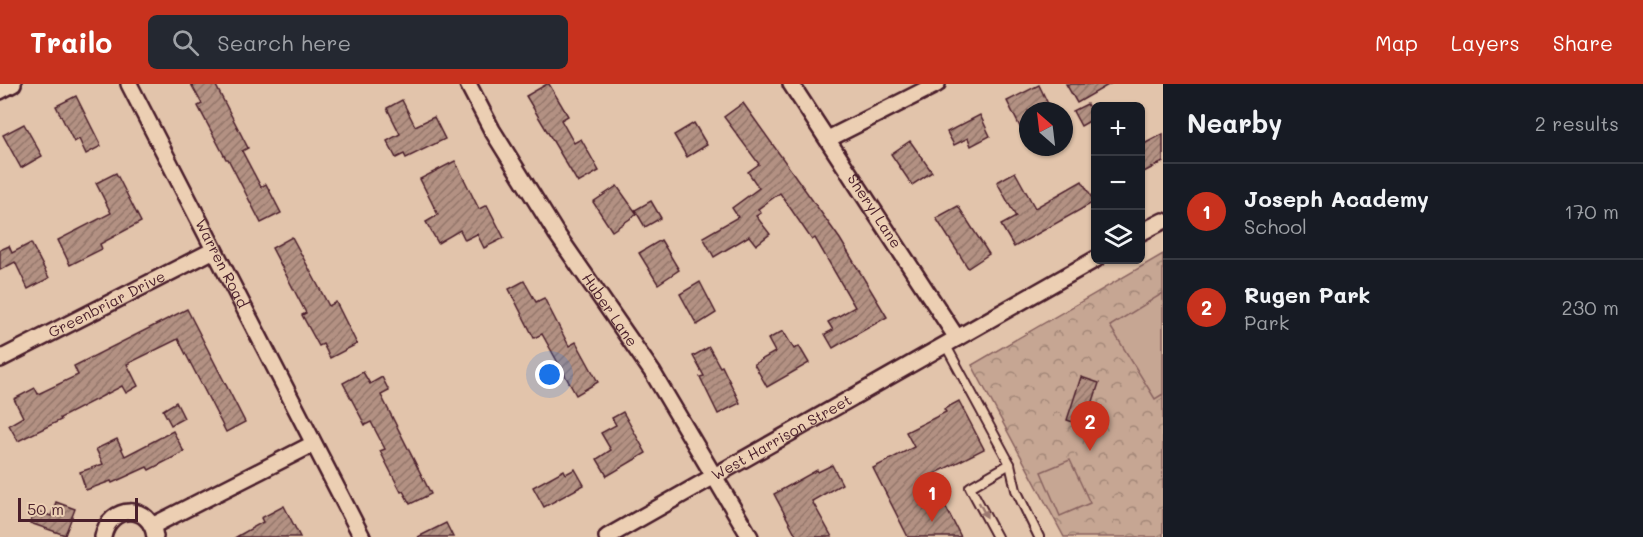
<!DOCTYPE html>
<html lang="en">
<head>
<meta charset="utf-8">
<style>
	body { margin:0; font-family:Mali,sans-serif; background:#242831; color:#f1f3f6 }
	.controls { position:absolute; right:18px; top:18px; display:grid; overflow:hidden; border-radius:9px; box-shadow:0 2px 4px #0004 }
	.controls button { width:54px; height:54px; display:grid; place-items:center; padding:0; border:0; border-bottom:2px solid #363941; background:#171b24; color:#f1f3f6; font:30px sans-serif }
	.compass { position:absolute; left:1019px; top:18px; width:54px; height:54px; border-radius:50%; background:#171b24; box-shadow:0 2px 4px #0004; rotate:332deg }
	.scale { position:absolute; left:18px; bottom:15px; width:120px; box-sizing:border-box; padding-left:6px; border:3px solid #4a1f2b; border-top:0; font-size:16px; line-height:21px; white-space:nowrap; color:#4a1f2b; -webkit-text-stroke:4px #eccfb3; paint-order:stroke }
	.you { position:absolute; left:550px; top:291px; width:21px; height:21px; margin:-15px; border:4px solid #fff; border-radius:50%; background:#1a73e8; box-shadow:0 0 0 9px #1a73e833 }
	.badge { display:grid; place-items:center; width:39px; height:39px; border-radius:50%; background:#c8321e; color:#fff; font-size:20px; font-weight:700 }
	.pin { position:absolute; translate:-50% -50px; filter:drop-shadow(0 2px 3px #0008) }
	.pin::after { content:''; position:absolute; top:32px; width:21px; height:18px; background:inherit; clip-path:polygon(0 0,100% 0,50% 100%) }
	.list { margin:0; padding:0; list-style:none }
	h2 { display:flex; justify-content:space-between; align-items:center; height:78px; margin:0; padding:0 24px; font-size:26px }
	h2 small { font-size:20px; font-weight:400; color:#9ea1a6 }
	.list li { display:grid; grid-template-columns:39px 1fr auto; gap:18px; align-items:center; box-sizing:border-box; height:96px; padding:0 24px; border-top:2px solid #363941 }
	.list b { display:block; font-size:22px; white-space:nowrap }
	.list p { margin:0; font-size:20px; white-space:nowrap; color:#9ea1a6 }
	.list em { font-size:20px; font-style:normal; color:#9ea1a6 }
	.icon { flex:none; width:33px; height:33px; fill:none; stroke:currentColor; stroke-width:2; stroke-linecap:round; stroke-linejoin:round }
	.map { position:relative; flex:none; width:1163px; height:453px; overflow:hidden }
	header { display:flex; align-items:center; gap:36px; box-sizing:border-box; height:84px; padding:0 30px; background:#c8321e; color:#fff }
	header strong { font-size:28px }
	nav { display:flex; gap:33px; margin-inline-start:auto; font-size:21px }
	.search { width:420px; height:54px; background:#242831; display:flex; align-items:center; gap:15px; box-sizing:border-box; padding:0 21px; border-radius:9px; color:#9ea1a6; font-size:22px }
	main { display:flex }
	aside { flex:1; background:#171b24 }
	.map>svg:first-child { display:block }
	.park { fill:url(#park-crowns); stroke:#88625f; stroke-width:1.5 }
	.pitch { fill:#c6a693; stroke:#88625f; stroke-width:1.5 }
	.building { fill:url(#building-hatch); stroke:#4a1f2b; stroke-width:1.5 }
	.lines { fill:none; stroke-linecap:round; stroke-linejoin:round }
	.service-casing { stroke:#4a1f2b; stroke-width:12 }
	.minor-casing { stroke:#4a1f2b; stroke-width:20 }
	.service { stroke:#eccfb3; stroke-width:8 }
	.minor { stroke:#eccfb3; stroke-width:15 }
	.oneway { fill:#9b776f }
	.labels { text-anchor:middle; stroke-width:4.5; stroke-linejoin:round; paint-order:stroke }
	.street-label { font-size:15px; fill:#4a1f2b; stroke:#eccfb3 }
</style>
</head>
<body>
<header>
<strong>Trailo</strong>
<div class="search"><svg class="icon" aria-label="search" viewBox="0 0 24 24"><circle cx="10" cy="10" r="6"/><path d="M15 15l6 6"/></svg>Search here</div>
<nav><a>Map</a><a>Layers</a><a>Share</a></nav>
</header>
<main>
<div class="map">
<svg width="1163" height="453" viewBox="0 0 1163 453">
	<defs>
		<pattern id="park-crowns" width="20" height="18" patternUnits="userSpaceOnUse" patternTransform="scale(1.5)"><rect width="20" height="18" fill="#c6a693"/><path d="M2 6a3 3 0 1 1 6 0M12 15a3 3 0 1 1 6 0" fill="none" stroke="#a38778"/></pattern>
		<pattern id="building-hatch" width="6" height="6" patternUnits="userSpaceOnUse" patternTransform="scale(1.5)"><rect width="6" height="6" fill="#b39183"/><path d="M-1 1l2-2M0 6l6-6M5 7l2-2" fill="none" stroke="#94766b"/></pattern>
	</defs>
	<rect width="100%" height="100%" fill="#e2c4ab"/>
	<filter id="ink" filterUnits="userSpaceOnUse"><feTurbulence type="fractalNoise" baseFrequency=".0167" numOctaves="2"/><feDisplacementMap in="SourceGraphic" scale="12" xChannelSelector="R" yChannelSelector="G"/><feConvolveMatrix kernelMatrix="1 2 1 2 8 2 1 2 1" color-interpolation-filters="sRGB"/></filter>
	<g filter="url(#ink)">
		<polygon class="park" points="1163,170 1163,453 1064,453 972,281"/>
		<g class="pitch">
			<polygon points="1163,209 1163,310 1155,315 1110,242"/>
			<polygon points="1070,376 1090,419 1060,432 1041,388"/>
		</g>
		<g class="building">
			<polygon points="191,0 215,0 248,64 242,67 261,103 266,100 281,129 261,139 228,75 226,75 198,22 202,20"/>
			<polygon points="547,0 549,0 568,32 561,36 574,59 581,55 599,87 578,99 526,12"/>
			<polygon points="1066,0 1110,0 1077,19"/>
			<polygon points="1039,1 1049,22 1039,27 1028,27 1028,59 1007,17"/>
			<polygon points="76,12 101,62 86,70 79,55 74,58 56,22"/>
			<polygon points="402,16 415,42 434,33 445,55 406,74 404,70 396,74 387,57 400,50 387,24"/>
			<polygon points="743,19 840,155 887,233 833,264 825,250 833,246 828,238 855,223 815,154 812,156 780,109 758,125 761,129 756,132 770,150 756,161 749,152 714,173 703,153 738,133 732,124 759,104 748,88 759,80 724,33"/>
			<polygon points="1087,20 1095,34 1081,42 1073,27"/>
			<polygon points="980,31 990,52 971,62 968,54 954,61 947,48"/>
			<polygon points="694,39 707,61 687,73 674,51"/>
			<polygon points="24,40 42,72 21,84 3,51"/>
			<polygon points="1163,50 1163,78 1140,90 1140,62"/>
			<polygon points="910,57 932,88 912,101 891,70"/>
			<polygon points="455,77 479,125 487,121 504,154 484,164 477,150 465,156 460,146 438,159 426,138 438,131 420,95"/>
			<polygon points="1015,88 1035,124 1082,97 1094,118 1014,163 1001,141 1016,133 997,98"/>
			<polygon points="116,89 141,138 100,160 102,165 70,181 58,156 111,129 96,99"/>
			<polygon points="617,102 637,130 612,147 593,118"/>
			<polygon points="651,117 661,134 645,143 635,126"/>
			<polygon points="958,122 989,170 968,184 936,134"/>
			<polygon points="292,153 329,222 336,218 357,260 330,274 323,260 319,262 302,231 306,229 272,164"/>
			<polygon points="661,156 679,186 658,200 639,169"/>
			<polygon points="31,159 49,194 28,205 15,178 0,186 0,166 9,162 12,169"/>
			<polygon points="524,197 536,218 544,214 569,262 576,258 598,298 576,311 542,250 534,254 509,205"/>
			<polygon points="700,198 716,229 697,241 680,210"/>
			<polygon points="187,225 245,338 226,348 178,255 127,280 138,302 126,309 122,302 60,334 61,336 18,357 9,341 23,333 14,315 35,304 38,310 78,291 74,282"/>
			<polygon points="783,247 794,265 799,262 809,279 767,303 754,280 775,268 768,255"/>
			<polygon points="709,263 720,283 722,282 740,319 718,330 700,293 704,292 693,272"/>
			<polygon points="363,288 370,300 382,293 389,307 381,311 431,410 410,420 403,407 401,408 380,367 385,365 371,338 365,341 343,299"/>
			<polygon points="1081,293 1099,299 1085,342 1067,336"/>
			<polygon points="959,317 984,365 930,392 961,453 908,453 873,384 914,363 906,348 946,328 944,325"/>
			<polygon points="176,318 184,334 171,341 163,326"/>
			<polygon points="623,328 646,369 607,392 597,375 611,366 601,349 616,341 612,334"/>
			<polygon points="173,347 184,368 149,386 147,383 112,399 111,397 86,406 80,388 103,380 96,365 117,355 125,372"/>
			<polygon points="832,381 842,400 812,417 832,453 797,453 774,410 817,386 818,388"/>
			<polygon points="575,385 584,401 544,423 533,403 564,386 566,390"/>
			<polygon points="56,418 75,425 65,451 30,439 34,426 51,432"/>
			<polygon points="284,422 300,453 236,453 263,438 261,434"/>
			<polygon points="446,439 453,453 418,453"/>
		</g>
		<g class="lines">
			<defs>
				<g id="service">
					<polyline points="945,260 1010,380 1016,406 1039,453"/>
					<polyline points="997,453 970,403 1010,380"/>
				</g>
				<g id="minor">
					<path id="s1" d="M129 0 362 453"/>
					<path id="s2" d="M468 0 492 46 556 149 653 289 750 453"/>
					<path id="s3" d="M791 0 957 254"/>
					<polyline points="0,7 13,0"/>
					<polyline points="828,55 937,0"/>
					<polyline points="1140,149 1163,137"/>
					<path id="s4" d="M0 275 214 166"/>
					<polyline points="152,442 313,360"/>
					<path d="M103 453C109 420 151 419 155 453"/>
					<path id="s5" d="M607 453 1096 175"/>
				</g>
			</defs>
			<use href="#service" class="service-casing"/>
			<use href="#minor" class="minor-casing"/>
			<use href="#service" class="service"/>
			<use href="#minor" class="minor"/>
		</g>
		<defs><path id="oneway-solid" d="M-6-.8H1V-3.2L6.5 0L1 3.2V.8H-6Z" transform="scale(1.5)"/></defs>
		<use class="oneway" href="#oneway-solid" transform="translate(983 426) rotate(62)"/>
	</g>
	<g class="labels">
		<g class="street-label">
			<text dy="5" stroke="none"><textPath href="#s3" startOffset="152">Sheryl Lane</textPath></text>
			<text dy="5" stroke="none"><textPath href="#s1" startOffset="202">Warren Road</textPath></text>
			<text dy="5" stroke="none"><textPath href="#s4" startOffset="120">Greenbriar Drive</textPath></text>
			<text dy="5" stroke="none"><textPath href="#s2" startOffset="267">Huber Lane</textPath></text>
			<text dy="5" stroke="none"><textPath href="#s5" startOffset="201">West Harrison Street</textPath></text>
		</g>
	</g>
</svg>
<div class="controls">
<button>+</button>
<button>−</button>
<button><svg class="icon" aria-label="layers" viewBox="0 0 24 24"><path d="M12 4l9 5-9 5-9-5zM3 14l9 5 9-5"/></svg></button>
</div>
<svg class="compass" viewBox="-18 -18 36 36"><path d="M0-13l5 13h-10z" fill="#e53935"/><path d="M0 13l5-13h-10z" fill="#9ea1a6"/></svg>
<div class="scale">50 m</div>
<div class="you"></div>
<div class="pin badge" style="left:932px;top:438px">1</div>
<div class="pin badge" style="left:1090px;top:367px">2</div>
</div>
<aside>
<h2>Nearby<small>2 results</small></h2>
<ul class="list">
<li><span class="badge">1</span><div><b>Joseph Academy</b><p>School</p></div><em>170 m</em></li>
<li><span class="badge">2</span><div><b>Rugen Park</b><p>Park</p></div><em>230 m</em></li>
</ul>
</aside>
</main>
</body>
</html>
